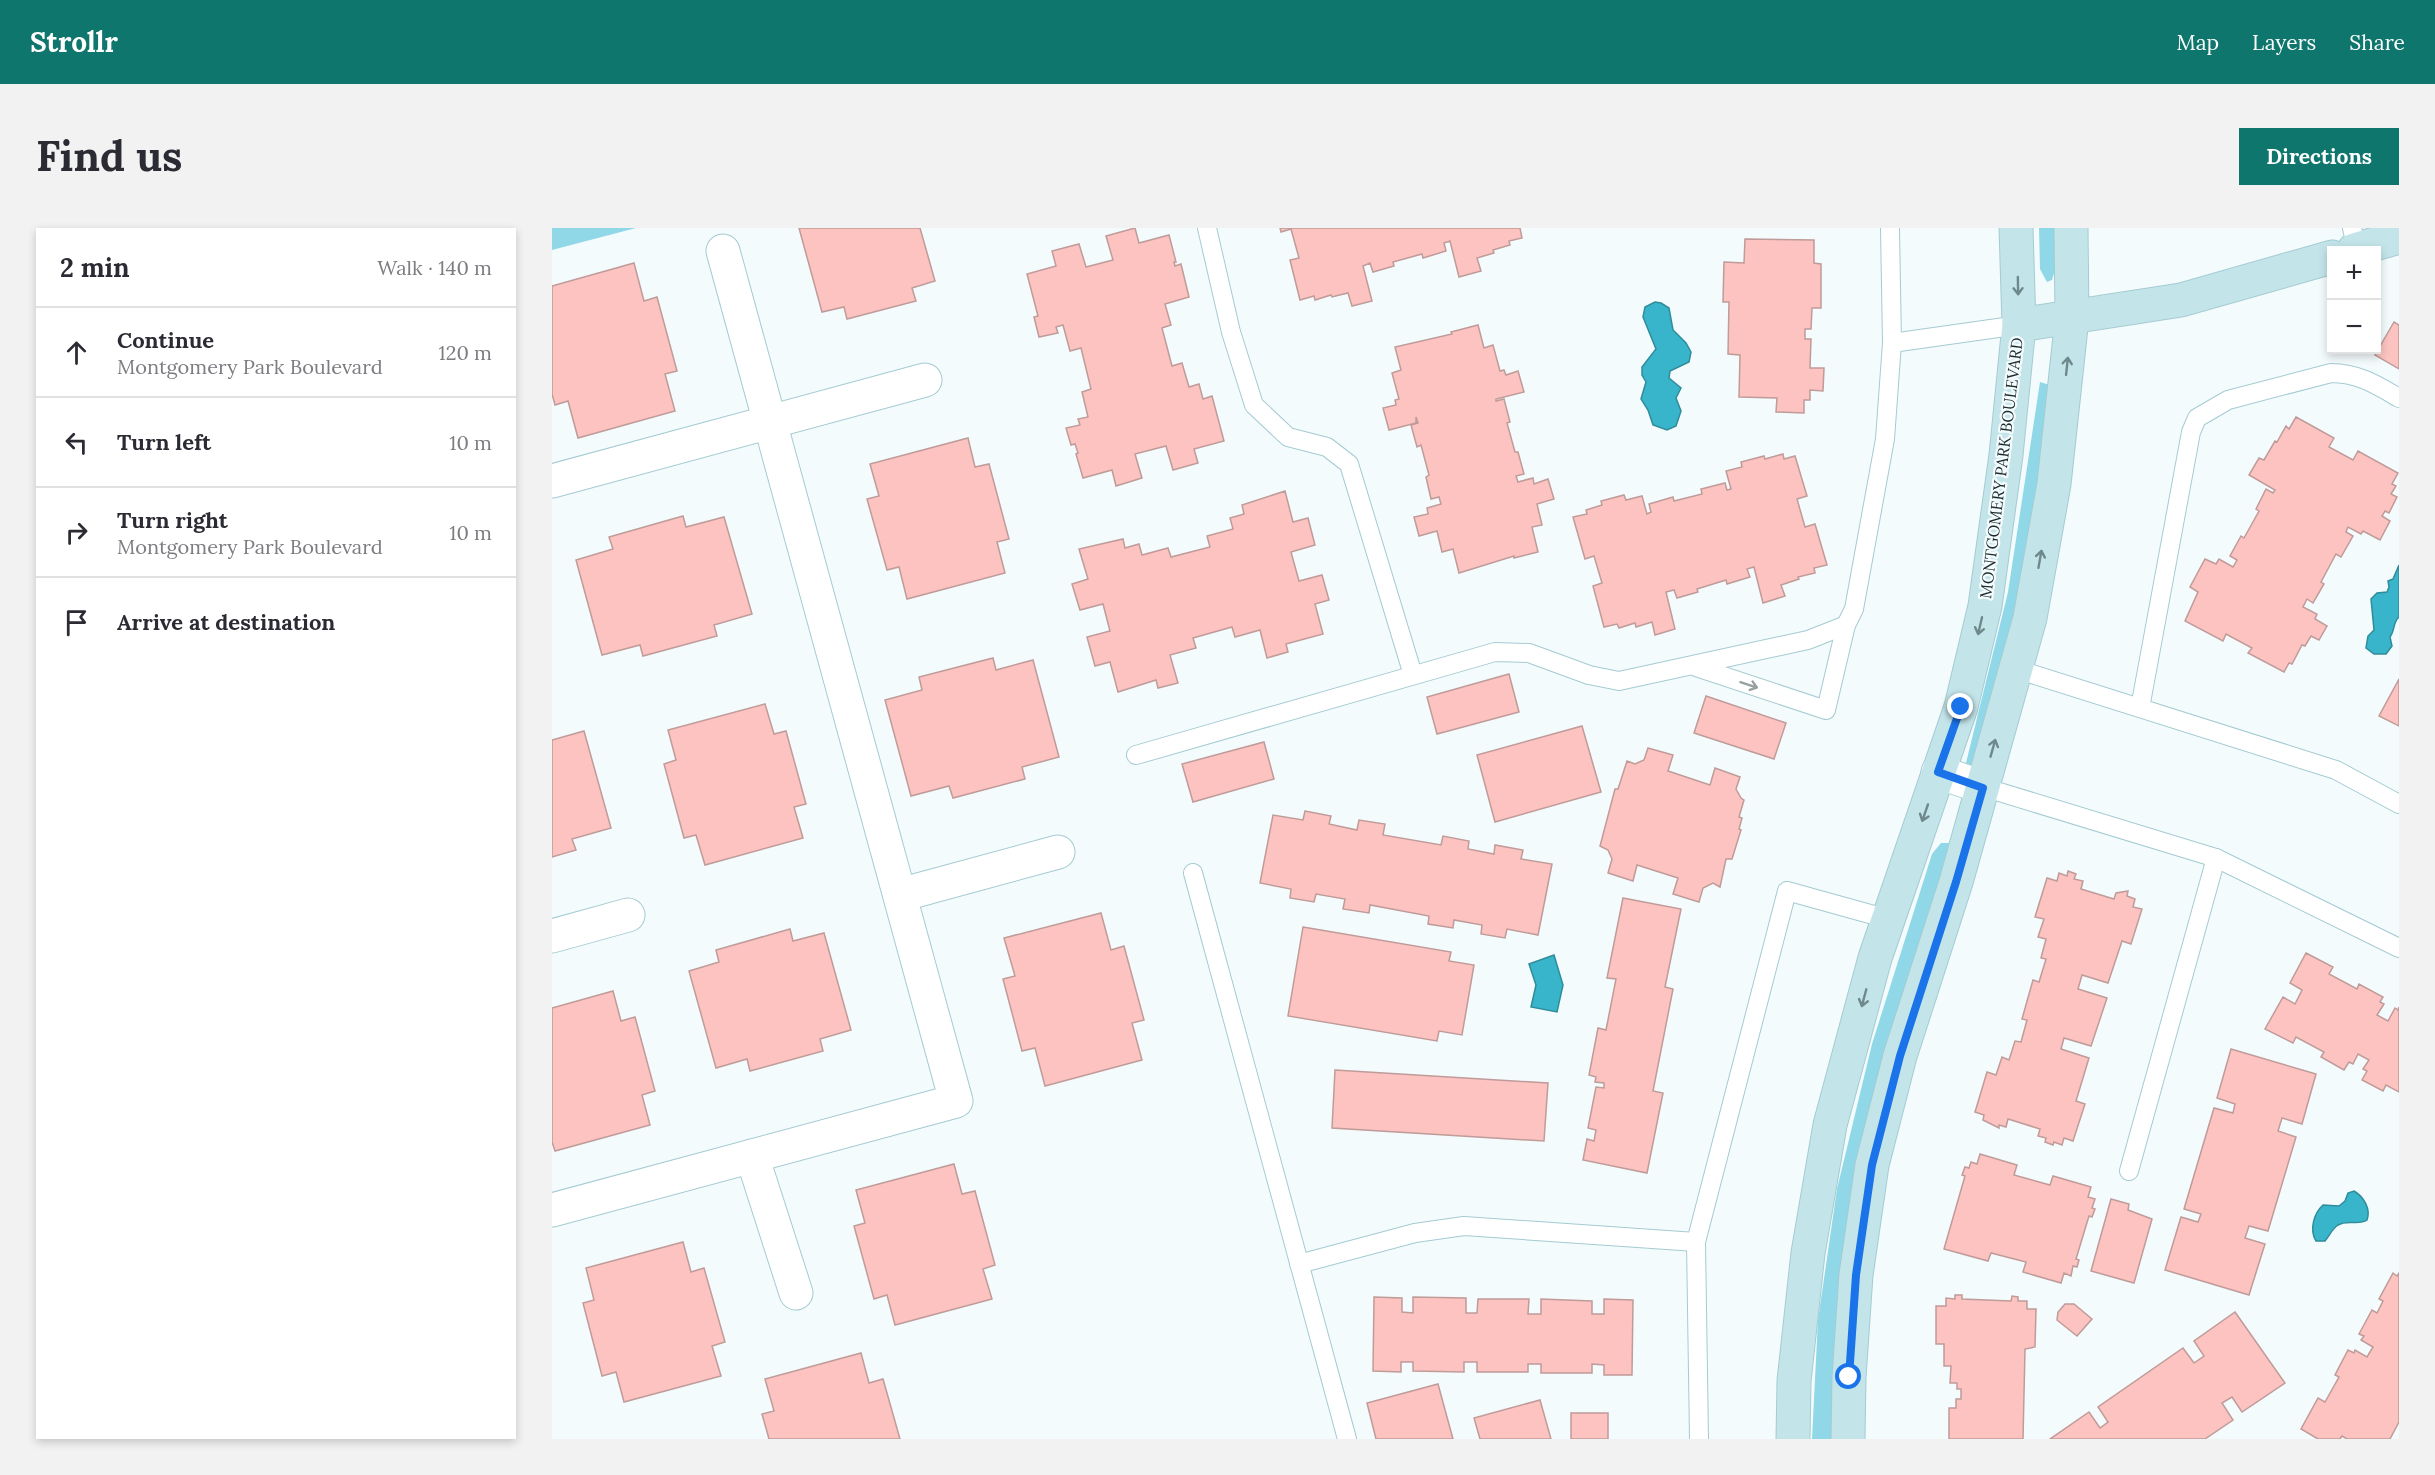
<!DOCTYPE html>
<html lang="en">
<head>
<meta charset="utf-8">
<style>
	body { margin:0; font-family:Lora,serif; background:#f2f2f3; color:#2b2b33 }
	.controls { position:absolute; right:18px; top:18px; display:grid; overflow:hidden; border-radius:0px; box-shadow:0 3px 9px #0003 }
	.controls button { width:54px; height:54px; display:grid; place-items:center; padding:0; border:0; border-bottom:2px solid #e1e1e2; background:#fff; color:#2b2b33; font:30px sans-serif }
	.stop { position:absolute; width:18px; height:18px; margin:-14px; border:4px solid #1a73e8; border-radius:50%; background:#fff }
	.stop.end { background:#1a73e8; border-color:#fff; box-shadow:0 2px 6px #0008 }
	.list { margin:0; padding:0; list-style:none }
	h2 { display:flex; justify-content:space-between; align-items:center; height:78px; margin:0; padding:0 24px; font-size:26px }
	h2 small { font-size:20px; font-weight:400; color:#7c7c81 }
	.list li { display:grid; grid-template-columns:39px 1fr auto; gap:18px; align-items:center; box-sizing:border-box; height:90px; padding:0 24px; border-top:2px solid #e1e1e2 }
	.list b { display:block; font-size:22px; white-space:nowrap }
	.list p { margin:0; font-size:20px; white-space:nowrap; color:#7c7c81 }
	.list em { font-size:20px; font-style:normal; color:#7c7c81 }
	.icon { flex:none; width:33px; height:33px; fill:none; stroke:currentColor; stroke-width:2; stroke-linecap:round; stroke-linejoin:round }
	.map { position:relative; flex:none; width:1847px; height:1211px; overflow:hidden; border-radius:0px }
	header { display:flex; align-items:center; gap:36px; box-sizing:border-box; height:84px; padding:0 30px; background:#0f766e; color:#fff }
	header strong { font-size:28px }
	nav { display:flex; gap:33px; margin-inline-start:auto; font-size:21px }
	.intro { display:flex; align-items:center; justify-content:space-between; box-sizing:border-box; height:144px; padding:0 36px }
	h1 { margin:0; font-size:42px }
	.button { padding:15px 27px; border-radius:0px; background:#0f766e; color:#fff; font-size:21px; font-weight:700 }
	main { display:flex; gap:36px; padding:0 36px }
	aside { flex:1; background:#fff; border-radius:0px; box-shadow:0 3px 9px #0003 }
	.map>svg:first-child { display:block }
	.green { fill:#90d8e7 }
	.water { fill:#38b5ca; stroke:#2f8c9b; stroke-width:1.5 }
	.building { fill:#fcc3c0; stroke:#bf9b99; stroke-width:1.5 }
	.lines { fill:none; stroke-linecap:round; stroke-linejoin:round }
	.lane-casing { stroke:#a4cbd2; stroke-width:20 }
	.street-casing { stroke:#a4cbd2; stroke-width:35 }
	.secondary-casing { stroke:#a4cbd2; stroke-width:35 }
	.lane { stroke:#fff; stroke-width:18 }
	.street { stroke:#fff; stroke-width:33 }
	.secondary { stroke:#c3e5ea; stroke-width:33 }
	.oneway { stroke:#6f888c }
	.oneway2 { stroke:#98a0a1 }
	.route { stroke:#1a73e8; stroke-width:8 }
	.labels { text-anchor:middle; stroke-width:4.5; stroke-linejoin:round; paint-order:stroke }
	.street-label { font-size:16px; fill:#1b2b2e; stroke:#f4fbfd }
</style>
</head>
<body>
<header>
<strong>Strollr</strong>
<nav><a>Map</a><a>Layers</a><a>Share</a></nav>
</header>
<div class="intro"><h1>Find us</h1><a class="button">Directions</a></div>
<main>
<aside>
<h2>2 min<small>Walk · 140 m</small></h2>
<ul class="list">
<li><svg class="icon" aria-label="ahead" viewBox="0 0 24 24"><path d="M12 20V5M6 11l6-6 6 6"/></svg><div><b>Continue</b><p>Montgomery Park Boulevard</p></div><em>120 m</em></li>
<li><svg class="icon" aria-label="left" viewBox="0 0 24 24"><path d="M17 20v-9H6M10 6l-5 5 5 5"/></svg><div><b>Turn left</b></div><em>10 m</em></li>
<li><svg class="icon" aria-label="right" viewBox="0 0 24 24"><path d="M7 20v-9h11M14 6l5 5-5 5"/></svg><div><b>Turn right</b><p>Montgomery Park Boulevard</p></div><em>10 m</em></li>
<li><svg class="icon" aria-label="arrive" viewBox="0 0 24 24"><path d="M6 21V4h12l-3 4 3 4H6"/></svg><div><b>Arrive at destination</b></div></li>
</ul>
</aside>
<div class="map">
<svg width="1847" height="1211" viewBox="0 0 1847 1211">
	<rect width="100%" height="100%" fill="#f4fbfd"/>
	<g class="green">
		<polygon points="0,0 84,0 0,22"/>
		<polygon points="1487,0 1505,0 1506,32 1500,52 1495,54 1488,41"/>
		<polygon points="1488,154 1498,157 1472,362 1417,547 1412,543 1456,364"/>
		<polygon points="1389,615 1397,615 1398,632 1280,1211 1260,1211 1266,1092 1285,961 1320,816 1380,626"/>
	</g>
	<g class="water">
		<polygon points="1103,74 1109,75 1117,80 1121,102 1134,115 1139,124 1137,134 1118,143 1117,150 1129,160 1124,170 1129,183 1124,198 1115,202 1101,197 1096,182 1089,171 1094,154 1090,147 1090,139 1104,121 1091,89 1093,79"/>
		<path d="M1847 337V389C1841 393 1843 403 1838 409L1840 418 1834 426H1822L1814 420 1816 408 1822 402 1819 371 1825 365 1835 364 1837 359 1836 353 1841 351Z"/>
		<polygon points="1002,727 1011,757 1005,784 979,779 984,757 977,736"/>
		<path d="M1802 963C1812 969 1819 981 1815 992 1806 998 1796 991 1786 997 1780 1001 1778 1007 1773 1013H1764C1757 1002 1762 985 1771 977L1787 978 1793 973 1796 965Z"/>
	</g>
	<g class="building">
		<polygon points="247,0 368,0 383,53 360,60 364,73 295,91 292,79 270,84"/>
		<polygon points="583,0 587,15 617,7 624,34 622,34 623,38 629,36 637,69 613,76 619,97 610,100 620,138 630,135 637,159 647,156 651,171 660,168 672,213 642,221 646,235 621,242 614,218 583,226 590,250 564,258 560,242 531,250 524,226 526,225 523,216 519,217 514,200 528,197 526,191 536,189 530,164 539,161 529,120 518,123 511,97 504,99 506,105 487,109 482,89 486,88 475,46 504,38 500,23 527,16 534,39 561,32 554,8"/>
		<polygon points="728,0 968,0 970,10 957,13 958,17 941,22 942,25 925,30 929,43 907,49 898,13 892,15 894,23 871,30 870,26 841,34 842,38 821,44 818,35 811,38 820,73 800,78 796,65 780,69 779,67 763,72 762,68 748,72 738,32 747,30 739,1 729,4"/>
		<polygon points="1193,11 1262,12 1262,35 1269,36 1269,80 1260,80 1259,101 1253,101 1253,111 1259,111 1258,140 1272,140 1271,163 1258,162 1258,172 1252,172 1252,185 1224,184 1225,170 1187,169 1188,127 1176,126 1177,74 1171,74 1172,34 1192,35"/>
		<polygon points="82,35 92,73 105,69 125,143 113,146 123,183 26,210 16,173 3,177 0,166 0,58"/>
		<polygon points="1842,94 1847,97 1847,141 1823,127"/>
		<polygon points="926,97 932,120 941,117 948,143 952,142 954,147 966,143 972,164 944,171 944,173 952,171 958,194 955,195 963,224 966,224 972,246 964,248 966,254 981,250 982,256 996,251 1002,271 985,276 990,297 980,299 986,324 962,330 962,328 907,345 901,321 890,324 885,303 867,308 862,289 876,286 875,280 889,276 887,269 879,271 874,249 877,247 869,217 865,219 859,197 866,195 864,189 864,195 837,202 831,180 844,177 843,172 847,171 840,145 849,142 843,119 900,106 899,104"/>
		<polygon points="1744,189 1782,210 1777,219 1801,232 1806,223 1846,245 1840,256 1844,258 1839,266 1845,269 1837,285 1833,283 1830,288 1838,293 1828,312 1811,303 1809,306 1796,299 1794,304 1801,308 1789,329 1784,326 1769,354 1772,356 1761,375 1755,371 1751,379 1765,386 1763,391 1775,398 1767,412 1759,408 1753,418 1750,417 1740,436 1737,435 1732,444 1696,425 1700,420 1674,406 1671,413 1633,393 1646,364 1638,359 1653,331 1664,336 1667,331 1681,339 1685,332 1678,328 1689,308 1692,310 1707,283 1704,281 1714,261 1721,265 1723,262 1697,247 1707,230 1712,232 1723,213 1725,214 1734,198 1737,201"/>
		<polygon points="416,210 423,239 437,236 457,311 445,314 453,345 355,371 347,339 335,342 315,271 327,268 318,236"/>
		<polygon points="1231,226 1232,231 1243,228 1255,268 1245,271 1253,299 1263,296 1275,337 1262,340 1263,345 1246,349 1247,351 1229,357 1233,368 1211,375 1202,339 1195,341 1198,349 1175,356 1174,352 1145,361 1146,364 1125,370 1122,362 1114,364 1123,401 1103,407 1100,394 1084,399 1083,395 1067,400 1065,396 1052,399 1041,358 1050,355 1042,328 1033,331 1021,289 1035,286 1034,282 1050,277 1049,273 1072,267 1074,272 1090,268 1095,286 1099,284 1097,276 1121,269 1122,273 1150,266 1149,261 1173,255 1175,262 1179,261 1174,243 1190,239 1189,234 1212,228 1213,231"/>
		<polygon points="733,263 741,294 756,290 763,317 739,324 747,353 770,347 777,372 763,376 771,406 734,416 736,424 715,430 708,402 683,409 680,399 641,410 644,420 618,427 626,455 606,460 604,452 566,464 558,434 543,438 535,409 558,403 551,376 528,382 520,356 536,351 527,321 571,311 573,320 587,316 590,327 616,320 619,329 658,319 655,308 681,301 678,290 692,286 690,277"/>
		<polygon points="131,288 134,299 172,289 200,386 162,397 165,408 91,428 88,417 50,427 24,332 61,321 57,309"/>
		<polygon points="441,430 444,442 481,432 507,529 470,539 473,551 401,570 397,558 359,568 333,472 370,462 367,449"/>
		<polygon points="957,446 967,484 885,506 875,469"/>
		<polygon points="1847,451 1847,498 1827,488"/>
		<polygon points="1154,468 1234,495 1222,531 1142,505"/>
		<polygon points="213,476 222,506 234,503 254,576 242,579 251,610 153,637 144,607 132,610 112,536 124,532 116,502"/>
		<polygon points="1030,498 1049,564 943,594 925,527"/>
		<polygon points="32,503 59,600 20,611 24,622 0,629 0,512"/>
		<polygon points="712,514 722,551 641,574 630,536"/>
		<polygon points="1096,520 1121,527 1116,543 1158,557 1163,540 1188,549 1184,561 1189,570 1192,572 1187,589 1190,590 1187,601 1189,602 1180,631 1174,631 1168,659 1161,655 1151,660 1147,674 1121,666 1126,650 1085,637 1081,653 1056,645 1060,631 1056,622 1048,618 1063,561 1066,561 1075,533 1083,536 1092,532"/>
		<polygon points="753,583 779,588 777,596 805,602 807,592 833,596 831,607 889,617 891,608 917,613 916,621 942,626 943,617 971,622 969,631 1000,636 986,707 955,701 953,710 929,706 930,697 902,692 901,700 876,696 877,688 818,677 817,685 791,681 793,671 764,666 762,674 738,670 739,661 708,655 721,587 751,592"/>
		<polygon points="1516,643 1524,646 1522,651 1531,653 1529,661 1562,671 1564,665 1576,663 1575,668 1583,671 1581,679 1590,681 1579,716 1570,713 1556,755 1530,747 1526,761 1555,770 1539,818 1512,810 1509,821 1537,830 1524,873 1533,876 1521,913 1512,910 1510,917 1502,914 1501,917 1493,914 1494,910 1486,908 1488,901 1456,891 1454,899 1447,897 1447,900 1431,892 1432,887 1423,884 1435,844 1444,847 1450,829 1457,832 1463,813 1469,814 1475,792 1470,791 1481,752 1487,754 1494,731 1489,730 1494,711 1486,709 1492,691 1483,689 1495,650 1505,653 1507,645 1515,648"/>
		<polygon points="1071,670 1129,681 1113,759 1121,761 1101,863 1111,865 1095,945 1031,932 1035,911 1042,913 1044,902 1036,900 1044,859 1052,860 1052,855 1043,854 1044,849 1037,847 1046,800 1054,802 1064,751 1055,750"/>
		<polygon points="549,685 559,722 572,718 592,792 580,795 590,832 493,858 483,820 470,823 451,751 463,748 452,710"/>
		<polygon points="751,699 899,724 897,733 922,737 910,807 887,803 885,813 736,788"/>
		<polygon points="238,701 241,713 272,705 299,802 268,811 271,823 198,843 195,831 164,840 137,743 167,734 164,722"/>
		<polygon points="1754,725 1781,739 1777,746 1805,761 1807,756 1831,769 1828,774 1832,776 1825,787 1836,793 1843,780 1846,782 1847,779 1847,864 1834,857 1831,863 1810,852 1815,843 1811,841 1817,832 1806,826 1801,836 1797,834 1792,842 1769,829 1772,824 1744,809 1741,815 1713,801 1731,769 1743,776 1750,762 1738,755"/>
		<polygon points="61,763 69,793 83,789 103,863 90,867 98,897 3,923 0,914 0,780"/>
		<polygon points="1679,821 1764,846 1750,896 1730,890 1726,903 1744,909 1716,1003 1697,998 1693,1010 1713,1016 1697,1067 1613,1042 1629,989 1646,994 1649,986 1632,981 1662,880 1681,885 1683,876 1665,870"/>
		<polygon points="783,842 996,855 992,913 780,900"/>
		<polygon points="1428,926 1465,937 1462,947 1498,957 1501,948 1539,959 1536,969 1543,971 1540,980 1543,981 1540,989 1537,988 1524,1031 1527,1032 1525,1039 1521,1038 1519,1048 1512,1045 1509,1055 1471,1044 1474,1034 1439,1025 1436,1033 1392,1021 1413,948 1410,947 1413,939 1417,940 1419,934 1425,936"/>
		<polygon points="402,936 410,966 423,963 443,1037 431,1041 440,1071 343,1097 335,1067 322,1071 302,998 313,995 304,962"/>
		<polygon points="1559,971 1577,976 1576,982 1600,991 1582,1055 1539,1043"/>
		<polygon points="131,1014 139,1044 152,1040 173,1114 160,1118 169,1148 72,1174 64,1144 50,1148 31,1075 42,1072 34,1040"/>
		<polygon points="1841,1045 1845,1048 1847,1045 1847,1194 1838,1211 1795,1211 1790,1208 1788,1211 1766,1211 1749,1201 1766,1170 1773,1174 1787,1149 1783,1147 1796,1122 1802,1125 1803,1122 1815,1129 1821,1119 1809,1112 1812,1108 1807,1106 1820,1082 1825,1085 1831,1073 1827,1071"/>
		<polygon points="1403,1067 1410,1067 1410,1071 1459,1073 1460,1068 1466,1069 1466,1073 1475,1073 1475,1081 1484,1081 1483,1119 1473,1121 1471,1211 1397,1211 1397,1180 1404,1180 1404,1171 1409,1171 1409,1161 1405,1161 1405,1155 1398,1155 1399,1138 1392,1138 1392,1116 1384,1116 1384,1078 1394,1078 1394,1070 1403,1071"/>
		<polygon points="822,1069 850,1070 850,1084 861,1085 861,1069 914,1070 914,1085 925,1085 926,1071 977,1071 976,1086 989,1086 989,1071 1040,1073 1040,1086 1052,1086 1052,1071 1081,1072 1080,1147 1052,1147 1052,1137 1040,1136 1040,1145 989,1145 989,1136 976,1136 976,1144 925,1144 925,1134 912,1134 912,1144 861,1143 861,1134 849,1134 849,1144 821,1143"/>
		<polygon points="1513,1076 1522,1076 1540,1091 1525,1108 1505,1092 1506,1084"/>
		<polygon points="1683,1084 1733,1155 1690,1184 1680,1169 1670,1175 1681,1192 1653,1211 1498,1211 1537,1184 1548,1200 1556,1194 1546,1179 1631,1120 1642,1135 1652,1128 1642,1113"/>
		<polygon points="309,1125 317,1155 331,1151 348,1211 217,1211 210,1186 222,1183 213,1151"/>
		<polygon points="886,1156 901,1211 824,1211 815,1175"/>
		<polygon points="988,1172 999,1211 928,1211 922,1190"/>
		<rect x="1019" y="1185" width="37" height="26"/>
	</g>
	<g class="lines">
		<defs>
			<g id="lane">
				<polyline points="655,0 679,104 702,177 736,209 775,219 797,236 861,447"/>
				<polyline points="1800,0 1805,22"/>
				<polyline points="1340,115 1467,97"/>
				<polyline points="1144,439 1274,482 1294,397"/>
				<polyline points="1464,441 1784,542 1847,576"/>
				<path d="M1588 480 1639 204 1645 190 1676 172 1779 145C1806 145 1825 157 1847 170"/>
				<polyline points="584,527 943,424 977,425 1037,447 1067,453 1256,412 1294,397 1302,381 1333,211 1340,115 1338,0"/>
				<polyline points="1431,559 1664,630 1847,720"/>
				<polyline points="641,645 795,1211"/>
				<polyline points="1577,943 1664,630"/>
				<polyline points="747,1036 863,1005 912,998 1144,1014"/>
				<polyline points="1147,1211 1144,1014 1235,663 1336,691"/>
			</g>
			<g id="street">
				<polyline points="0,253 373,152"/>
				<polyline points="1386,544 1431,559"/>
				<polyline points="348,667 506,624"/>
				<polyline points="0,708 76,687"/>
				<polyline points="200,928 244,1065"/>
				<polyline points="0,982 404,873 171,23"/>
			</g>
			<g id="secondary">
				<polyline points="1802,22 1847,9"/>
				<polyline points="1467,97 1629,72 1780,29"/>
				<polyline points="1241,1211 1242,1153 1256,1025 1278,897 1323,730 1409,479 1433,378 1454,227 1467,97 1464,0"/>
				<polyline points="1296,1211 1297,1149 1304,1047 1320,937 1348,828 1404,654 1478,390 1502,256 1520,90 1519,0"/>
			</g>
		</defs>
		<use href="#lane" class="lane-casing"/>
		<use href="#street" class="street-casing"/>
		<use href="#secondary" class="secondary-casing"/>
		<use href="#lane" class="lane"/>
		<use href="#street" class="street"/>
		<use href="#secondary" class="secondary"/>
	</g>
	<defs><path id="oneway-shaft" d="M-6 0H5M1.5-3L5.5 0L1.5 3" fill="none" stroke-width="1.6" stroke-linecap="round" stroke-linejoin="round" transform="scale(1.5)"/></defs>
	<g class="oneway">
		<use href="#oneway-shaft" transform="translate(1466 58) rotate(89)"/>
		<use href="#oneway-shaft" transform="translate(1515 138) rotate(-84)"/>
		<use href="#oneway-shaft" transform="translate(1488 331) rotate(-80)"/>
		<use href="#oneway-shaft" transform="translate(1428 398) rotate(103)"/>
		<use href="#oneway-shaft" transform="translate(1441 520) rotate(-74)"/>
		<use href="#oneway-shaft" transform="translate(1373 585) rotate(109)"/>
		<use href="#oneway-shaft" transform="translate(1312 770) rotate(105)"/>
	</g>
	<use class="oneway2" href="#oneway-shaft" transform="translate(1197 457) rotate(18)"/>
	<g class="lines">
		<polyline class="route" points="1297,1149 1304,1047 1320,937 1348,828 1404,654 1431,560 1386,544 1409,479"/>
	</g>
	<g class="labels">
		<g class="street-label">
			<text transform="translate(1449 240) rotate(-83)" y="6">MONTGOMERY PARK BOULEVARD</text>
		</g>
	</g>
</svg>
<div class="controls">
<button>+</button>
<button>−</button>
</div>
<div class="stop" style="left:1297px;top:1149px"></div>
<div class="stop end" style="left:1409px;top:479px"></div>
</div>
</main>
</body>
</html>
